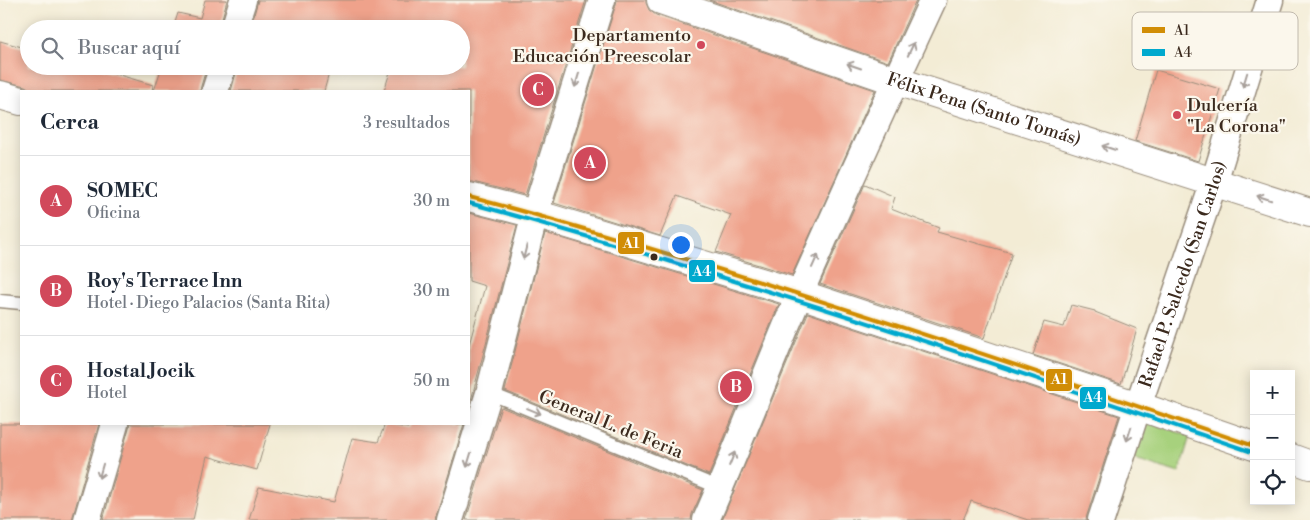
<!DOCTYPE html>
<html lang="es">
<head>
<meta charset="utf-8">
<style>
	body { margin:0; font-family:"Libre Bodoni",serif; background:#f6f6f7; color:#1f2937 }
	.controls { position:absolute; right:15px; bottom:15px; display:grid; overflow:hidden; border-radius:0px; box-shadow:0 2px 12px #0003 }
	.controls button { width:45px; height:45px; display:grid; place-items:center; padding:0; border:0; border-bottom:1px solid #e0e1e3; background:#fff; color:#1f2937; font:25px sans-serif }
	.you { position:absolute; left:680px; top:244px; width:18px; height:18px; margin:-12px; border:4px solid #fff; border-radius:50%; background:#1a73e8; box-shadow:0 0 0 8px #1a73e833 }
	.badge { display:grid; place-items:center; width:32px; height:32px; border-radius:50%; background:#d1495b; color:#fff; font-size:16px; font-weight:700 }
	.pin { position:absolute; translate:-50% -50%; border:2px solid #fff; box-shadow:0 1px 5px #0006 }
	.list { margin:0; padding:0; list-style:none }
	h2 { display:flex; justify-content:space-between; align-items:center; height:65px; margin:0; padding:0 20px; font-size:21px }
	h2 small { font-size:16px; font-weight:400; color:#747a83 }
	.list li { display:grid; grid-template-columns:32px 1fr auto; gap:15px; align-items:center; box-sizing:border-box; height:90px; padding:0 20px; border-top:1px solid #e0e1e3 }
	.list b { display:block; font-size:19px; white-space:nowrap }
	.list p { margin:0; font-size:16px; white-space:nowrap; color:#747a83 }
	.list em { font-size:16px; font-style:normal; color:#747a83 }
	.icon { flex:none; width:28px; height:28px; fill:none; stroke:currentColor; stroke-width:2; stroke-linecap:round; stroke-linejoin:round }
	.map { position:relative; flex:none; width:1310px; height:520px; overflow:hidden }
	.search { position:absolute; background:#fff; box-shadow:0 2px 12px #0003; left:20px; top:20px; width:450px; height:55px; display:flex; align-items:center; gap:12px; box-sizing:border-box; padding:0 18px; border-radius:28px; color:#747a83; font-size:19px }
	.panel { position:absolute; background:#fff; box-shadow:0 2px 12px #0003; left:20px; top:90px; width:450px; height:335px; border-radius:0px }
	.map>svg:first-child { display:block }
	.green { fill:#a7d17d; stroke:#717e4e }
	.building { fill:#efa28b }
	.lines { fill:none; stroke-linecap:round; stroke-linejoin:round }
	.service-casing { stroke:#978b7a; stroke-width:15 }
	.minor-casing { stroke:#978b7a; stroke-width:29 }
	.tertiary-casing { stroke:#978b7a; stroke-width:30 }
	.service { stroke:#fff; stroke-width:12 }
	.minor { stroke:#fff; stroke-width:26 }
	.tertiary { stroke:#fff; stroke-width:28 }
	.bus-1-casing { stroke:#fbf7ec; stroke-width:8 }
	.bus-2-casing { stroke:#fbf7ec; stroke-width:8 }
	.bus-1 { stroke:#d18d06; stroke-width:4 }
	.bus-2 { stroke:#00a9ce; stroke-width:4 }
	.oneway { stroke:#a79f9a }
	.poi-dot { fill:#d1495b; stroke:#fbf7ec; stroke-width:2 }
	.bus-dot { fill:#3b2a1e; stroke:#fbf7ec; stroke-width:2 }
	.labels { text-anchor:middle; stroke-width:4.5; stroke-linejoin:round; paint-order:stroke }
	.poi-label { font-size:18px; fill:#3b2a1e; stroke:#fbf7ec; text-anchor:end }
	.street-label { font-size:18px; fill:#3b2a1e; stroke:#fbf7ec }
	.key { fill:#fbf7ec; stroke:#c1baae; stroke-width:1 }
	.key-label { font-size:14px; fill:#3b2a1e }
	.line-badge { stroke:#fbf7ec; stroke-width:2 }
	.badge-label { font-size:14px; text-anchor:middle; font-weight:bold; fill:#fff }
</style>
</head>
<body>
<div class="map">
<svg width="1310" height="520" viewBox="0 0 1310 520">
	<rect width="100%" height="100%" fill="#fbf7ec"/>
	<filter id="ink" filterUnits="userSpaceOnUse"><feTurbulence type="fractalNoise" baseFrequency=".02" numOctaves="2"/><feDisplacementMap in="SourceGraphic" scale="10" xChannelSelector="R" yChannelSelector="G"/><feConvolveMatrix kernelMatrix="1 2 1 2 8 2 1 2 1" color-interpolation-filters="sRGB"/></filter>
	<filter id="wash" filterUnits="userSpaceOnUse"><feTurbulence type="fractalNoise" baseFrequency=".0096" numOctaves="4" result="noise"/><feDisplacementMap in="SourceGraphic" scale="20" xChannelSelector="R" yChannelSelector="G"/><feGaussianBlur stdDeviation="1.12" result="paint"/><feColorMatrix in="noise" values="0 0 0 0 0 0 0 0 0 0 0 0 0 0 0 0 0 1.4 0 .05"/><feComposite in="paint" operator="in"/></filter>
	<g filter="url(#wash)">
		<rect width="100%" height="100%" fill="#f3ecd5"/>
		<polygon class="green" points="1143,421 1190,436 1179,473 1132,458"/>
		<g id="blocks">
			<g class="building">
				<polygon points="205,0 227,0 219,29 173,29 178,13 200,18"/>
				<polygon points="258,0 586,0 525,195 473,182 469,182 469,91 384,91 392,66 461,66 461,29 250,29 257,4"/>
				<polygon points="617,0 646,0 646,3 649,10 656,15 875,90 792,275 716,252 731,215 677,196 660,236 554,203 616,4"/>
				<polygon points="709,0 916,0 888,62"/>
				<polygon points="0,41 29,49 29,66 89,66 153,85 152,91 33,91 25,86 0,80"/>
				<polygon points="162,66 207,66 201,86 200,91 154,91"/>
				<polygon points="238,66 331,66 324,91 231,91"/>
				<polygon points="1156,70 1220,89 1198,161 1135,141"/>
				<polygon points="865,184 895,197 891,209 939,228 937,232 1012,253 984,338 820,284"/>
				<polygon points="469,213 517,225 469,408 469,345 485,286 469,281"/>
				<polygon points="545,233 779,304 709,475 505,391"/>
				<polygon points="1071,305 1095,311 1095,312 1137,329 1121,384 1033,355 1044,322 1064,327"/>
				<polygon points="808,313 1119,416 1087,515 1086,520 1028,520 971,501 963,520 722,520"/>
				<polygon points="501,407 703,490 692,514 691,520 466,520"/>
				<polygon points="0,424 99,424 73,516 72,520 0,520"/>
				<polygon points="130,424 270,424 257,470 207,456 193,520 103,520 129,428"/>
				<polygon points="385,424 408,428 410,424 464,424 436,516 435,520 249,520 259,487 334,502 352,438 378,442"/>
			</g>
		</g>
	</g>
	<g filter="url(#ink)">
		<use href="#blocks" fill-opacity="0" stroke="#978b7a" stroke-width="1"/>
		<g class="lines">
			<defs>
				<g id="service">
					<polyline points="0,301 21,303"/>
					<polyline points="489,393 720,488"/>
				</g>
				<g id="minor">
					<polyline points="234,29 243,0"/>
					<polyline points="215,91 223,66"/>
					<polyline points="87,520 115,424"/>
					<polyline points="450,520 489,393 535,214 602,0"/>
					<path d="M706 520C739 445 768 368 800 293 843 195 888 97 933 0"/>
					<path id="s1" d="M1101 520 1138 406 1214 182 1270 0"/>
				</g>
				<g id="tertiary">
					<path id="s2" d="M661 0 896 81 1310 213"/>
					<polyline points="0,95 21,101"/>
					<polyline points="469,197 535,214 800,294 1138,406 1254,446"/>
					<polyline points="1291,458 1310,465"/>
				</g>
			</defs>
			<use href="#service" class="service-casing"/>
			<use href="#minor" class="minor-casing"/>
			<use href="#tertiary" class="tertiary-casing"/>
			<use href="#service" class="service"/>
			<use href="#minor" class="minor"/>
			<use href="#tertiary" class="tertiary"/>
			<defs>
				<path id="bus-1" d="M469 197C544 216 618 239 692 261 880 318 1067 382 1254 446"/>
				<path id="bus-2" d="M469 203C543 223 617 245 691 268 879 324 1066 388 1252 452"/>
			</defs>
			<use href="#bus-1" class="bus-1-casing"/>
			<use href="#bus-2" class="bus-2-casing"/>
			<use href="#bus-1" class="bus-1"/>
			<use href="#bus-2" class="bus-2"/>
		</g>
		<defs><path id="oneway-shaft" d="M-6 0H5M1.5-3L5.5 0L1.5 3" fill="none" stroke-width="1.6" stroke-linecap="round" stroke-linejoin="round" transform="scale(1.25)"/></defs>
		<g class="oneway">
			<use href="#oneway-shaft" transform="translate(911 49) rotate(-65)"/>
			<use href="#oneway-shaft" transform="translate(854 66) rotate(-161)"/>
			<use href="#oneway-shaft" transform="translate(577 80) rotate(107)"/>
			<use href="#oneway-shaft" transform="translate(1245 80) rotate(107)"/>
			<use href="#oneway-shaft" transform="translate(1109 148) rotate(-162)"/>
			<use href="#oneway-shaft" transform="translate(1264 198) rotate(-162)"/>
			<use href="#oneway-shaft" transform="translate(525 252) rotate(104)"/>
			<use href="#oneway-shaft" transform="translate(815 261) rotate(-66)"/>
			<use href="#oneway-shaft" transform="translate(534 411) rotate(22)"/>
			<use href="#oneway-shaft" transform="translate(1129 434) rotate(108)"/>
			<use href="#oneway-shaft" transform="translate(732 459) rotate(-68)"/>
			<use href="#oneway-shaft" transform="translate(469 460) rotate(107)"/>
			<use href="#oneway-shaft" transform="translate(101 471) rotate(106)"/>
		</g>
	</g>
	<g class="poi-dot">
		<circle cx="701" cy="45" r="5"/>
		<circle cx="1177" cy="115" r="5"/>
	</g>
	<circle class="bus-dot" cx="654" cy="257" r="4.5"/>
	<g class="labels">
		<g class="poi-label">
			<text x="691" y="41">Departamento<tspan x="691" dy="21">Educación Preescolar</tspan></text>
			<text x="1187" y="111" text-anchor="start">Dulcería<tspan x="1187" dy="21">"La Corona"</tspan></text>
		</g>
		<g class="street-label">
			<text dy="6" stroke="none"><textPath href="#s2" startOffset="341">Félix Pena (Santo Tomás)</textPath></text>
			<text dy="6" stroke="none"><textPath href="#s1" startOffset="259">Rafael P. Salcedo (San Carlos)</textPath></text>
			<text transform="translate(611 424) rotate(22)" y="6">General L. de Feria</text>
		</g>
	</g>
	<rect x="1132" y="12" width="166" height="58" rx="8" class="key"/>
	<rect x="1142" y="27" width="23" height="6" fill="#d18d06"/>
	<rect x="1142" y="49" width="23" height="7" fill="#00a9ce"/>
	<g class="key-label">
		<text x="1174" y="35">A1</text>
		<text x="1174" y="57">A4</text>
	</g>
	<g class="line-badge">
		<rect x="617" y="231" width="28" height="24" rx="5" fill="#d18d06"/>
		<rect x="688" y="259" width="28" height="24" rx="5" fill="#00a9ce"/>
		<rect x="1045" y="368" width="28" height="24" rx="5" fill="#d18d06"/>
		<rect x="1079" y="386" width="28" height="24" rx="5" fill="#00a9ce"/>
	</g>
	<g class="badge-label">
		<text x="631" y="248">A1</text>
		<text x="702" y="276">A4</text>
		<text x="1059" y="384">A1</text>
		<text x="1093" y="402">A4</text>
	</g>
</svg>
<div class="controls">
<button>+</button>
<button>−</button>
<button><svg class="icon" aria-label="locate" viewBox="0 0 24 24"><circle cx="12" cy="12" r="6"/><path d="M12 2v4M12 18v4M2 12h4M18 12h4"/></svg></button>
</div>
<div class="you"></div>
<div class="pin badge" style="left:590px;top:163px">A</div>
<div class="pin badge" style="left:736px;top:387px">B</div>
<div class="pin badge" style="left:538px;top:90px">C</div>
<div class="search"><svg class="icon" aria-label="search" viewBox="0 0 24 24"><circle cx="10" cy="10" r="6"/><path d="M15 15l6 6"/></svg>Buscar aquí</div>
<section class="panel">
<h2>Cerca<small>3 resultados</small></h2>
<ul class="list">
<li><span class="badge">A</span><div><b>SOMEC</b><p>Oficina</p></div><em>30 m</em></li>
<li><span class="badge">B</span><div><b>Roy's Terrace Inn</b><p>Hotel · Diego Palacios (Santa Rita)</p></div><em>30 m</em></li>
<li><span class="badge">C</span><div><b>Hostal Jocik</b><p>Hotel</p></div><em>50 m</em></li>
</ul>
</section>
</div>
</body>
</html>
